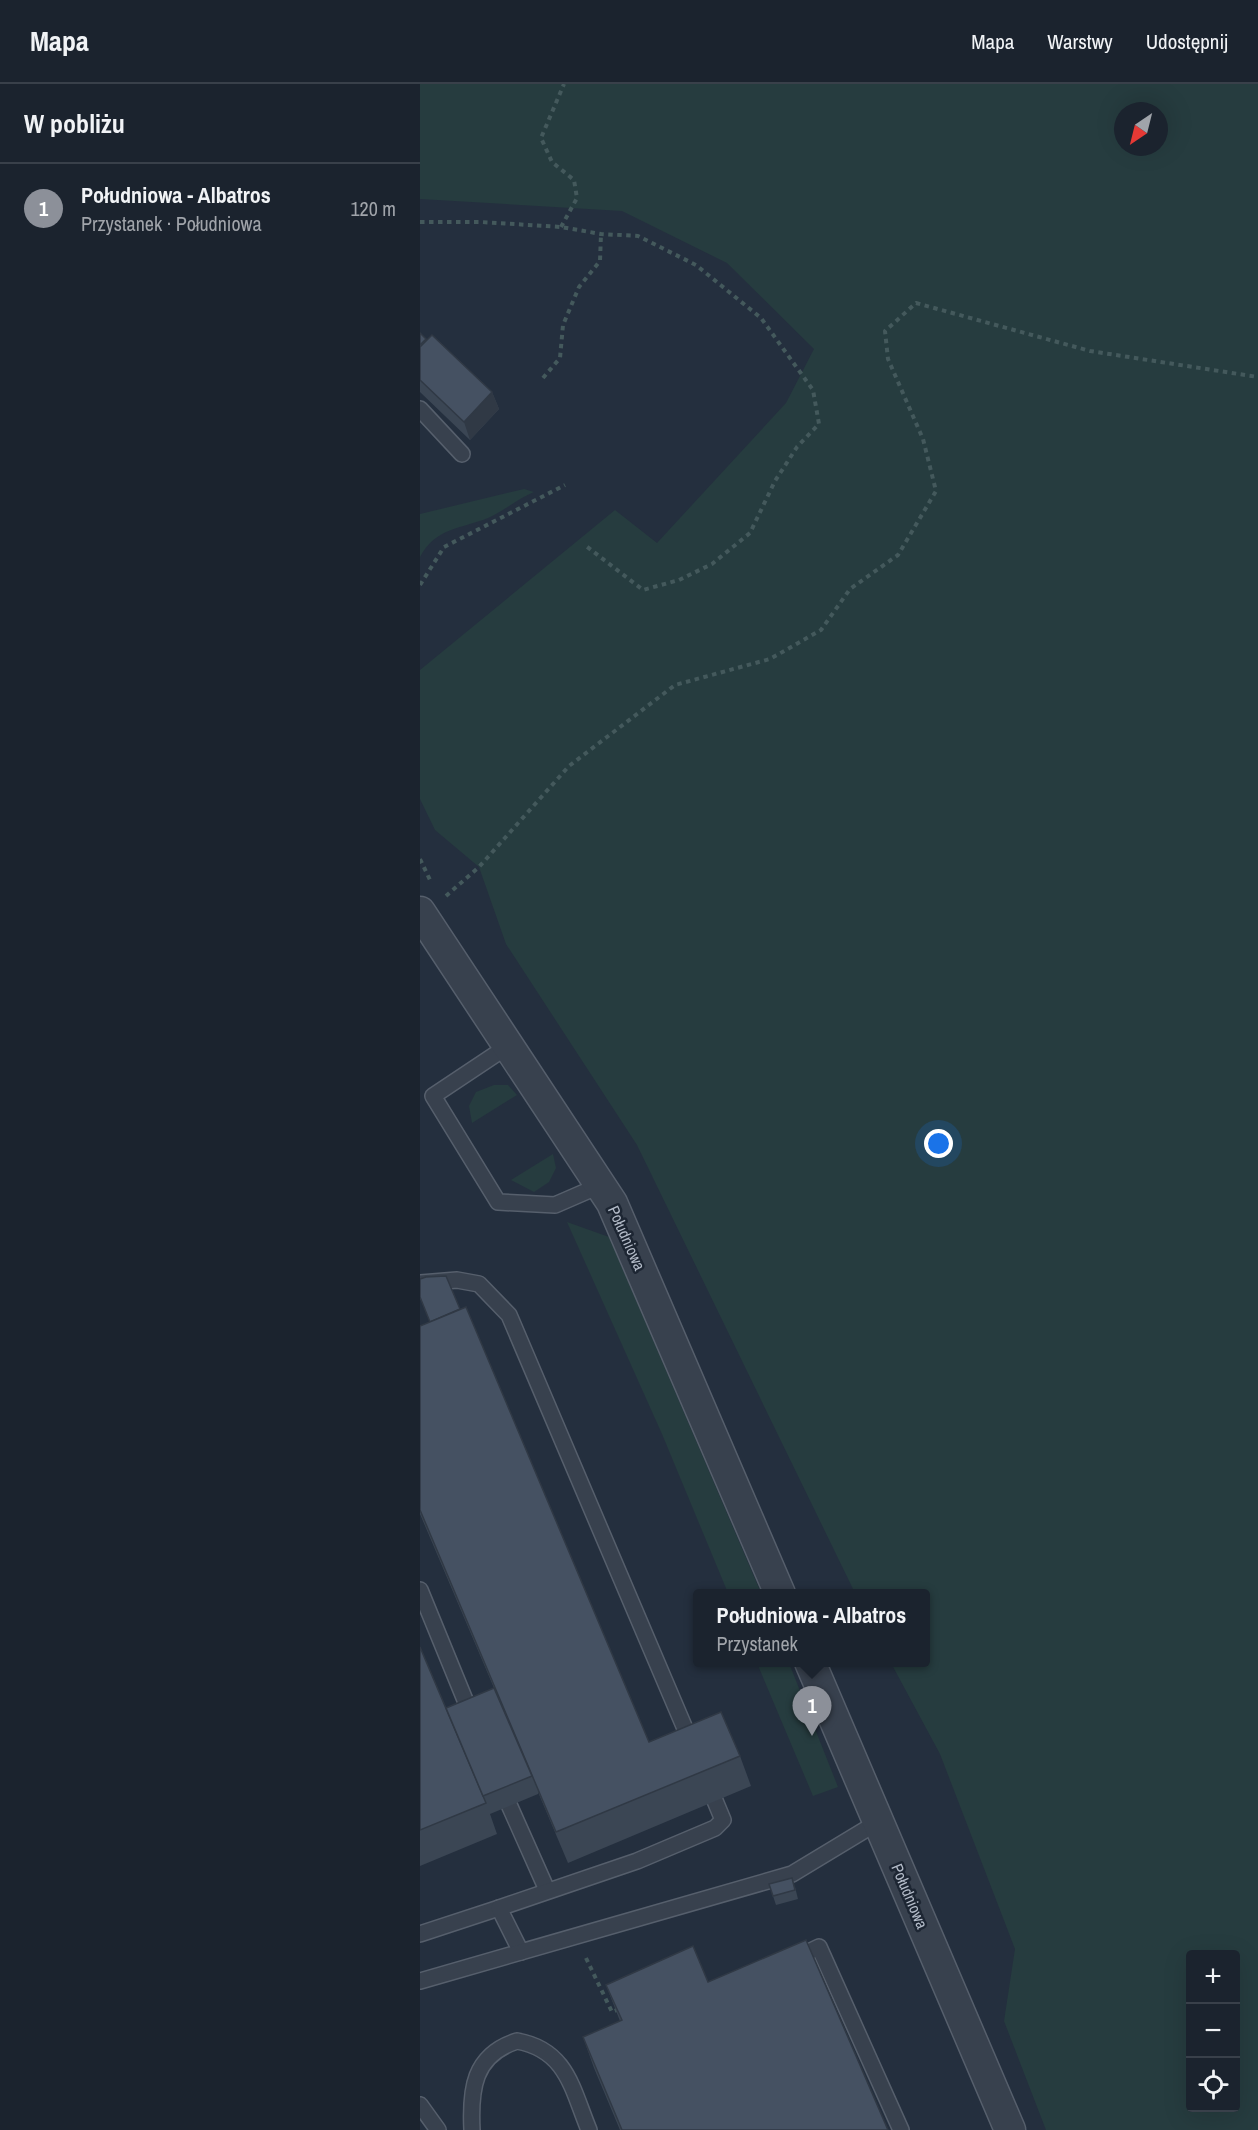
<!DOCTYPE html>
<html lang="pl">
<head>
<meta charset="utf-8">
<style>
	body { margin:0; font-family:"Archivo Narrow",sans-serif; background:#242b36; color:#f1f3f6 }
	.controls { position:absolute; right:18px; bottom:18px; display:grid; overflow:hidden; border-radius:6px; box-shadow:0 6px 24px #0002 }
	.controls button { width:54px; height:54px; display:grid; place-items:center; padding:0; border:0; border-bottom:2px solid #39404a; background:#1b232e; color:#f1f3f6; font:30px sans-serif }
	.compass { position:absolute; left:694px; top:18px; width:54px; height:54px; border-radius:50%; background:#1b232e; box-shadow:0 6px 24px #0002; rotate:215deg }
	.you { position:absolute; left:519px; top:1060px; width:21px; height:21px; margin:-15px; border:4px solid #fff; border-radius:50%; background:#1a73e8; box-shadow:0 0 0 9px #1a73e833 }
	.badge { display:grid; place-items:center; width:39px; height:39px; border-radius:50%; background:#8c9099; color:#fff; font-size:20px; font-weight:700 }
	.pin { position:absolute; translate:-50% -50px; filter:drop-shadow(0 2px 3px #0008) }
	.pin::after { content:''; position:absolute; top:32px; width:21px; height:18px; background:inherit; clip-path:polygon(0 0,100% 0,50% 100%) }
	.popup { position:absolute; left:273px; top:1505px; width:237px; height:78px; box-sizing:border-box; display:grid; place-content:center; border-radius:6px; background:#1b232e; filter:drop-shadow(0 2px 4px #0005); font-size:20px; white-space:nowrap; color:#a0a4aa }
	.popup b { font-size:22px; color:#f1f3f6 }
	.popup::after { content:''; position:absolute; left:50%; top:100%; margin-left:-12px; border:12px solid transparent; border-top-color:#1b232e }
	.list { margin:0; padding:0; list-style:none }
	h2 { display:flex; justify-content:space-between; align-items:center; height:78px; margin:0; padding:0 24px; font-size:26px }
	h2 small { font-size:20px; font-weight:400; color:#a0a4aa }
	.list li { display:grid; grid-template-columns:39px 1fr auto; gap:18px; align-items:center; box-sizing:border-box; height:90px; padding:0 24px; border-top:2px solid #39404a }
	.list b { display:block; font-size:22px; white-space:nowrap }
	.list p { margin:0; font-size:20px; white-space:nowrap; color:#a0a4aa }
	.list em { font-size:20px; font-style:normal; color:#a0a4aa }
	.icon { flex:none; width:33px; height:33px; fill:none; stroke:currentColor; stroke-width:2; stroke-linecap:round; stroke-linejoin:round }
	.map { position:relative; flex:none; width:838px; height:2046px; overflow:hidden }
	header { display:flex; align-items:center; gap:36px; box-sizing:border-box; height:84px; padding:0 30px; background:#1b232e; border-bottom:2px solid #39404a }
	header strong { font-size:28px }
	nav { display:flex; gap:33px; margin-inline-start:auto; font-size:21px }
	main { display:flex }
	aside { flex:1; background:#1b232e }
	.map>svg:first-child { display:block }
	.green { fill:#263c3f; fill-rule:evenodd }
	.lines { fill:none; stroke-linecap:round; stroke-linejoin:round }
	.service-casing { stroke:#565f6c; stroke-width:18 }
	.minor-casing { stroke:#565f6c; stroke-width:33 }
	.path { stroke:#44595c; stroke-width:4; stroke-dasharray:4.5 4.5; stroke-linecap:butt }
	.service { stroke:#38414e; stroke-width:15 }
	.minor { stroke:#38414e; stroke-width:30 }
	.wall { fill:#3b4654 }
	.shaded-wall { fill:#303945 }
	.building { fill:#455162; stroke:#303945; stroke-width:1.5 }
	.labels { text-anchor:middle; stroke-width:5; stroke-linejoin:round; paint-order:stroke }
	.street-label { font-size:16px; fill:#b4bcc9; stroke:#1d2633 }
</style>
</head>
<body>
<header>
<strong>Mapa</strong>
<nav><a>Mapa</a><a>Warstwy</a><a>Udostępnij</a></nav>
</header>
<main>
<aside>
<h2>W pobliżu<small></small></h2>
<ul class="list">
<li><span class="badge">1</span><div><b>Południowa - Albatros</b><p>Przystanek · Południowa</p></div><em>120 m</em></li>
</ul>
</aside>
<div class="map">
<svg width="838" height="2046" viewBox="0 0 838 2046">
	<rect width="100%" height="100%" fill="#242f3e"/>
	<g class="green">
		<path d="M0 0H838V2046H626L584 1937 595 1865 520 1670 471 1579 506 1578V1510L435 1509 217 1061 86 860 59 783 15 746 0 715V586L195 426 237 459 366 319 394 265 307 179 202 127 0 115ZM703 27H739V63H703ZM770 1870H816V2024H770Z"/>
		<path d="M104 405 114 408C97 415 84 427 68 434 41 445 16 443 0 473V430Z"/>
		<polygon points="74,1001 88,1001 97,1011 52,1039 49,1022 56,1008"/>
		<polygon points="133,1070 136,1084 129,1098 114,1108 91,1096"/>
		<polygon points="147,1138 189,1153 341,1509 308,1509 242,1350"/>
		<polygon points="337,1579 369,1579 418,1703 393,1712"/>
	</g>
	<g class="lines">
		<defs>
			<g id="service">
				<polyline points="0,325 42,370"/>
				<polyline points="88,962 13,1012 78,1118 135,1121 181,1101"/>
				<polyline points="0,1199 37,1196 59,1200 89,1231 272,1661"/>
				<polyline points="0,1506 52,1633"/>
				<polyline points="82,1705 127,1806"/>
				<polyline points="0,1850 79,1824"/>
				<polyline points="101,1868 79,1824 217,1777 295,1744 303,1736 288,1700"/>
				<polyline points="374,1875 399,1863 481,2046"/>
				<polyline points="0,1897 372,1790 458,1738"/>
				<polyline points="0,2021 18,2046"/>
				<path d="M52 2046C50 2006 53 1971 97 1957 147 1966 152 2005 169 2046"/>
			</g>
			<g id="minor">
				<polyline points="0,828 192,1119 360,1510"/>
				<polyline points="390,1578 590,2046"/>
			</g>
		</defs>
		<use href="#service" class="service-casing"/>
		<use href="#minor" class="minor-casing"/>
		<g class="path">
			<polyline points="0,138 61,138 141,143 181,150 218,152 276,181 341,234 393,306 399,340 377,363 355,397 330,449 292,480 259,496 223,506 166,462"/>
			<polyline points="141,143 157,114 154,96 132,78 121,54 144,0"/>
			<polyline points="123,294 140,274 143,241 159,203 180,177 181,150"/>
			<polyline points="0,501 24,463 145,401"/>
			<polyline points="0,775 11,798"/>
			<polyline points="26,812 59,783 149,682 255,601 350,575 401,546 430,505 478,471 516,407 503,355 468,275 465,247 496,219 670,267 838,293"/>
			<polyline points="166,1874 192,1928 199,1925"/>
		</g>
		<use href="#service" class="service"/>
		<use href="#minor" class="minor"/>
	</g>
	<g class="wall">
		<polygon points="0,249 7,256 72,308 79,325 50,356 0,308"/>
		<polygon points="0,1195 229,1658 320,1672 331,1702 148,1779 118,1708 118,1710 70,1730 77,1750 0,1782 0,1563 26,1624 74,1604 0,1430 0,1242 10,1238 0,1214"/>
		<polygon points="349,1800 375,1803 378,1815 356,1821"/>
		<polygon points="288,1898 468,2046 200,2046 174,1984 163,1953 200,1937 186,1901"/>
	</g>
	<polygon class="shaded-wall" points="72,308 79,325 50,356 44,338"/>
	<g class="building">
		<polygon points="0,249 6,255 0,261"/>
		<polygon points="12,251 72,308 44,338 0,296 0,263"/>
		<polygon points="26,1192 40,1225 10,1238 0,1213 0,1195 6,1193"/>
		<polygon points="46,1223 229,1658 301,1628 320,1672 136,1748 0,1426 0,1242"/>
		<polygon points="0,1563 66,1719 0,1746"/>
		<polygon points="74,1604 112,1692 63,1712 26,1624"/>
		<polygon points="372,1794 375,1806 353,1812 349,1800"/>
		<polygon points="386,1856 468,2046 202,2046 163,1953 202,1936 186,1901 273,1862 288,1898"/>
	</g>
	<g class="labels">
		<g class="street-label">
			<text transform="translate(207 1154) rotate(66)" y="6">Południowa</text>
			<text transform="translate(490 1812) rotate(67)" y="6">Południowa</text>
		</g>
	</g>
</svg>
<div class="controls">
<button>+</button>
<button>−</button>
<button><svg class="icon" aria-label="locate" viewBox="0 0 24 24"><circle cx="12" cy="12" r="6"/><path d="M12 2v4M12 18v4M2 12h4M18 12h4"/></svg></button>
</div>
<svg class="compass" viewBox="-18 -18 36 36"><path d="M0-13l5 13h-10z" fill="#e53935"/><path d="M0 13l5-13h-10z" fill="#a0a4aa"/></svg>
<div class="you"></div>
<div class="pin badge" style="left:392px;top:1652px">1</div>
<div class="popup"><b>Południowa - Albatros</b>Przystanek</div>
</div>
</main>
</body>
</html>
